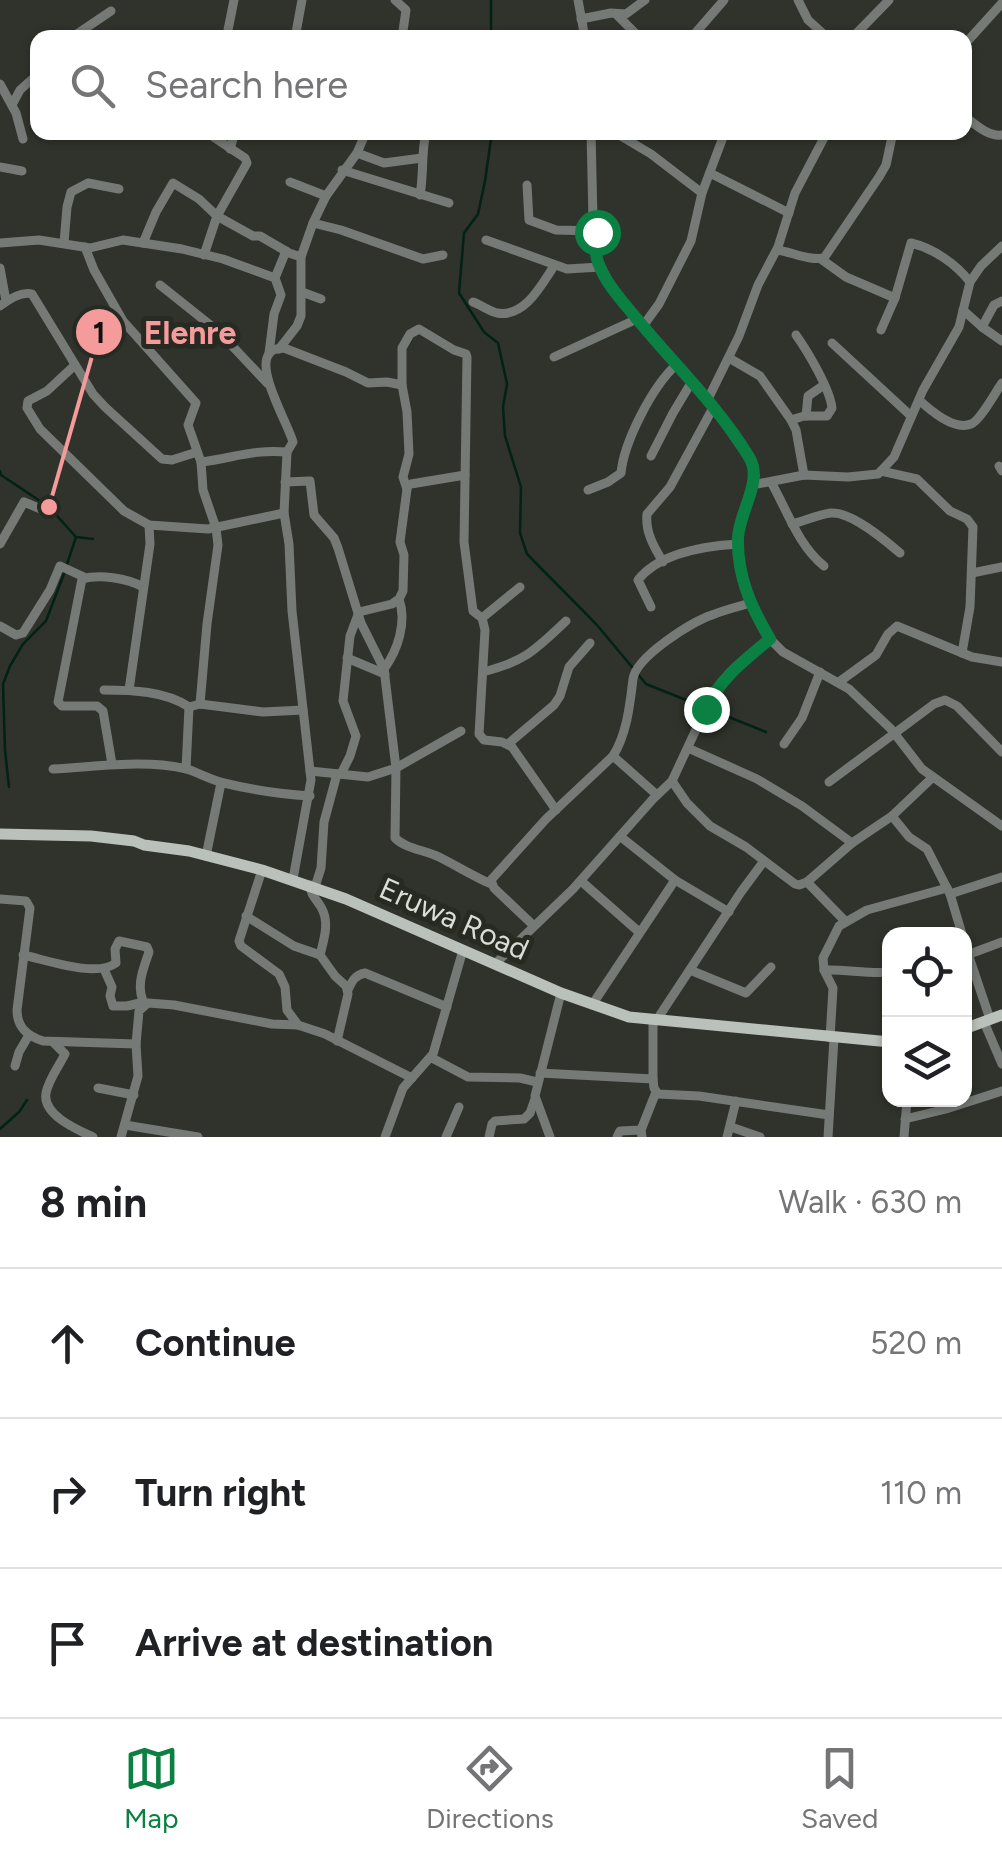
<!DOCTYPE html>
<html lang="en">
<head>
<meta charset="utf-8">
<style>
	body { margin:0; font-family:Figtree,sans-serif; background:#f6f6f6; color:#202124 }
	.controls { position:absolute; right:30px; bottom:30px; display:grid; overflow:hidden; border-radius:20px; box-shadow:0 2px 8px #0004 }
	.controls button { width:90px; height:90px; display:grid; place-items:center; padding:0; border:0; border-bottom:2px solid #e0e0e0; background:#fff; color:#202124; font:50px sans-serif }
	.stop { position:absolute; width:30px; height:30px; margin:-22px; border:8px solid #0b8043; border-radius:50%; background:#fff }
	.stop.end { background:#0b8043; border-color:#fff; box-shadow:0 2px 10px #0008 }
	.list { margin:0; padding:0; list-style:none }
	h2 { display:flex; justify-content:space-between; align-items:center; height:130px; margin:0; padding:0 40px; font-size:42px }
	h2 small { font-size:32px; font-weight:400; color:#757577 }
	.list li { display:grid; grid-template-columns:65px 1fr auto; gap:30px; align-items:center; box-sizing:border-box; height:150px; padding:0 40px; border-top:2px solid #e0e0e0 }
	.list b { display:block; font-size:38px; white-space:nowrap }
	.list em { font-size:32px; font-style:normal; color:#757577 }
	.icon { flex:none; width:55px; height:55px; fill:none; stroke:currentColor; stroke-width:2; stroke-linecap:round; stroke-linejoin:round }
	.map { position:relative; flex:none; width:1002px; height:1137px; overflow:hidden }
	.search { position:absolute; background:#fff; box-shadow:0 2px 8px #0004; left:30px; right:30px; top:30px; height:110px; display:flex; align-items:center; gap:25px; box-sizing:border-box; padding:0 35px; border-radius:20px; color:#757577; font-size:38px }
	.sheet { height:580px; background:#fff }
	nav { display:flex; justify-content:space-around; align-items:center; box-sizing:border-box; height:140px; border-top:2px solid #e0e0e0; background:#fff; font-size:28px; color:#757577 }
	nav a { display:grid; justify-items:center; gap:5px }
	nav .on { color:#0b8043 }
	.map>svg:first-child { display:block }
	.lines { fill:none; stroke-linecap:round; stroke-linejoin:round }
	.stream { stroke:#012216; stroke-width:2.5 }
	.minor { stroke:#767a76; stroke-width:9 }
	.major { stroke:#bac1ba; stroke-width:11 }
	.route { stroke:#0b8043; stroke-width:12 }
	.labels { text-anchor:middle; stroke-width:10; stroke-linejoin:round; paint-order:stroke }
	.street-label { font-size:30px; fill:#dadcd7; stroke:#262a21 }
	.leader { fill:none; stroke:#f59b9b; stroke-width:4 }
	.callout-dot { fill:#f59b9b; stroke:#262a21; stroke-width:4 }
	.mark-label { font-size:30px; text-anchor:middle; font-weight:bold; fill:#111 }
	.callout-label { font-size:32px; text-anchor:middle; font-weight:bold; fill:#f59b9b; stroke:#262a21; stroke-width:10; stroke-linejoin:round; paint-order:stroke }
</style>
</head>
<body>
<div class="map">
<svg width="1002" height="1137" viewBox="0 0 1002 1137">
	<rect width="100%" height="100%" fill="#30332b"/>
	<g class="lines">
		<g class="stream">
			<polyline points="491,0 491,38"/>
			<polyline points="492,132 485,181 478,214 464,233 459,293 484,332 498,343 507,384 503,407 505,436 521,487 520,533 527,554 597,625 632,667"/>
			<polyline points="0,471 1,475 49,507 76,537 93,539"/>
			<polyline points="67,564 76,537"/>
			<polyline points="637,673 646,684 766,732"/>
			<polyline points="9,787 5,750 3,684 10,666 23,644 46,621 65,571"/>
			<polyline points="0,1129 19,1112 27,1100"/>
		</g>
		<g class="minor">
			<polyline points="395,0 406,10 402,38"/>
			<polyline points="578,0 585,38"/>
			<polyline points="798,0 808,20 828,38"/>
			<polyline points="616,14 640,38"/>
			<polyline points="581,19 611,13 626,14 645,0"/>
			<polyline points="71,38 111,11"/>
			<polyline points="229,38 228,30 234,0"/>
			<polyline points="295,38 302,0"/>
			<polyline points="691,38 724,0"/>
			<polyline points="852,38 889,0"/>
			<polyline points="964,45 1002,3"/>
			<polyline points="0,84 16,113 23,139"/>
			<polyline points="12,105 20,90 38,74"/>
			<path d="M964 116C975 124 988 137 1002 135"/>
			<polyline points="591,132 593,220 597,231 595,246 597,259 608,281 620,299 720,416 754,466 755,476 738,531 739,564 750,603 770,639 783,652 849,689 891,729 922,769 1002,826"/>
			<polyline points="614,132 651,154 702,193"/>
			<polyline points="230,149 235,132"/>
			<polyline points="357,153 384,163 422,158"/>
			<polyline points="0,167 22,171"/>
			<polyline points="342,170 449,203"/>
			<polyline points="710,173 789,213"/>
			<polyline points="290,182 326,196"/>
			<polyline points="527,185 529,220 556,230 597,231"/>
			<path d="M420 195C424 173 421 154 426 132"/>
			<polyline points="313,223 341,230 423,259 443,255"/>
			<polyline points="486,240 567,269 600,267"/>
			<polyline points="0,243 39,240 90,248 123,240 182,249 223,259 275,278 281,295 274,314 269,353"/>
			<polyline points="64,243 67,207 71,192 88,183 119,189"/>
			<polyline points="143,243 156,212 173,183 199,199 217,216 253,236 260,236 289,253 301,257"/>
			<polyline points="85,247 94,270 123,321 196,403 188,425 201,462 203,490 216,528 218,545 207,624 200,704"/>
			<path d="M777 250C792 252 809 261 824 258L879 177 886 165 893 132"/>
			<polyline points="204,255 217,216 247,163 245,158 206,132"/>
			<polyline points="821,259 846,277 895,298"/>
			<polyline points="0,268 6,301"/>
			<polyline points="275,278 286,251"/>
			<polyline points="160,285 219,332 268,384"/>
			<polyline points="302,292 321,299"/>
			<path d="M473 302C481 305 489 311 497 313 525 318 542 284 554 266"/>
			<path d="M0 306C8 300 22 291 32 294L93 394 105 407 162 459 172 460 197 452"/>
			<polyline points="963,310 982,327 1002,341"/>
			<polyline points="643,326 659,304 691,241 702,193 725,132"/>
			<polyline points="982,327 994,305 1002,301"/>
			<path d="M881 330 895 298 911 243C933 248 956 264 970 282"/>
			<polyline points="832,343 911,416"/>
			<polyline points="279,349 297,326 301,316 301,257 313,223 326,196 357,153 366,132"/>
			<polyline points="554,357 637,319"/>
			<polyline points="729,358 760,376 791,420 796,430 804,475"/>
			<polyline points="75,365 47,391 28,401 27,408 40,429 124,511 149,525 208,529 284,513"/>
			<path d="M919 400C930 410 954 431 971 424 980 421 996 391 1002 383"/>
			<polyline points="707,401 739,336 758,285 778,247 795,193 827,132"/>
			<polyline points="806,416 808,396 824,385"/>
			<path d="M791 420 804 416H827L832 408C830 389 808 352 796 335"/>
			<polyline points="651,456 673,413 691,383"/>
			<path d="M201 462C233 458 254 449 287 452"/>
			<polyline points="999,466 1002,471"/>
			<polyline points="881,471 894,457 923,390 959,327 970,282 981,266 1002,246"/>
			<polyline points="285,482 310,481 314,515 334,538 338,548 361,623 384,669 396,768 368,777 310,771"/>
			<path d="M771 482C787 510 798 545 824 566"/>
			<polyline points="752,485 804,475 848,477 878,474 881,471 917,479 950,511 967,519 973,527 970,607 962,653"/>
			<polyline points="407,489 407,486 411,484 465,475"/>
			<path d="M588 490 608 482 621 473C624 442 652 387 676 365"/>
			<path d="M792 524C805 521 819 514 831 513 851 511 886 541 900 553"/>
			<polyline points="0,544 24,502 43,510"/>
			<path d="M663 562C654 547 645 532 647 514L670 487 713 408"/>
			<polyline points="972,573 1002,567"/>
			<path d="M651 607 638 580C659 553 704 546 738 544"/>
			<polyline points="482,618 520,587"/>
			<polyline points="0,626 16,635 23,633 50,590 60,566 84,577"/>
			<polyline points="347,658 385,674"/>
			<path d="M384 669C398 650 407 622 399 599"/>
			<path d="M483 672C526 661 535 650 566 621"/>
			<polyline points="839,682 876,655 888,634 897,626 972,657 1002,662"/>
			<path d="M104 690C131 690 166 691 189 707L200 704 263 712 303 710"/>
			<polyline points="129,690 150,544 149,525"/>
			<path d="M461 731 396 768 395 838C406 849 425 850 439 857 457 866 473 876 491 884"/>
			<polyline points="508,744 554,705 560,696 569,667 590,643"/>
			<polyline points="784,744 802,718 820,672"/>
			<polyline points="688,748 757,779 802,806 852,843"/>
			<polyline points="613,756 657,795"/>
			<path d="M112 764 103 711 97 706H62L58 702 82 579C99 574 127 578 143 587"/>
			<path d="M53 769C97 767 144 759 187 769 199 773 211 780 224 783 252 790 281 794 310 796"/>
			<polyline points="186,769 189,707"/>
			<polyline points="341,774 350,756 356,736 343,701 350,636 359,612 392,604 399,599 403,591 404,555 400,542 407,489 403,477 409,454 407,412 402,385 402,348 410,334 419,329 454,350 466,354 467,357 464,542 473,611 482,618 485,630 479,734 484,740 502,742 512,747 556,810"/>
			<polyline points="672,781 687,803 710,826 746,847 795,884 799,885 807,882"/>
			<polyline points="829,782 934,704 945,700 957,706 1002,752"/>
			<polyline points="892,816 909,837 927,849 950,894 962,934"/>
			<polyline points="621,837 675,880 729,912"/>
			<polyline points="206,856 221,783"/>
			<polyline points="262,870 239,941 241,946 279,974 285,987 287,1010 298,1025"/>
			<path d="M293 879 311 780 292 611 289 544 284 513 287 452 293 442C288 424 256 370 269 354 273 348 278 349 284 348L346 372 368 383 387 382 402 385"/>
			<polyline points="581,881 639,932"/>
			<path d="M310 885C311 896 315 897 321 907 330 922 324 939 320 955"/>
			<polyline points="315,887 321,868 324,822 337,774"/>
			<polyline points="950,894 1002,877"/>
			<path d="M0 899 26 901 30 908 17 1010C17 1027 27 1036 43 1041L136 1044"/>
			<polyline points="246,916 294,946 320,955 335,976 346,986 348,994 337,1041"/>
			<polyline points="845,921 807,882 852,843 892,816 933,777"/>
			<path d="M534 926 494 888 491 880 546 819 613 756C627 734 630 704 633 679 636 657 691 622 712 615 724 610 737 607 750 603"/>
			<polyline points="964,942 990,1019"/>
			<path d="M23 955C47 960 96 978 116 963L115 949 119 941 147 947 149 952C143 970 135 987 145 1005"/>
			<polyline points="967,955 1002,942"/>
			<polyline points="495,964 573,889 653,799 672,781 714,691 734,669 770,639"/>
			<polyline points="104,969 112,987 110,996 113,1006 127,1006 144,1002"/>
			<polyline points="690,970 746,993 771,967"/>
			<path d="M824 970C846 969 867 974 890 972"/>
			<path d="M348 990C352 981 355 975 365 973L447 1007"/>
			<polyline points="592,1005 675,880"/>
			<polyline points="653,1021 653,1079 654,1088 658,1094 699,1096 829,1115"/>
			<polyline points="656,1021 741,892 764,861"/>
			<polyline points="984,1022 1002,1064"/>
			<polyline points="830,1038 833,988 824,970 823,958 839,926 867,910 947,888"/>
			<path d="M54 1043 65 1054C59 1066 48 1081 46 1093 42 1115 78 1130 93 1137"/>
			<polyline points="432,1058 468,1077 520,1078 537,1082"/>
			<polyline points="15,1066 19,1052 29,1035"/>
			<polyline points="540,1073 653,1079"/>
			<polyline points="98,1088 134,1095"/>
			<polyline points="905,1119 946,1109 1002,1091"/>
			<polyline points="125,1125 198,1137"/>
			<polyline points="731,1127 760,1137"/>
			<polyline points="121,1137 138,1076 136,1044 139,1011 148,1003 174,1005 272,1024 298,1025 325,1034 412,1078"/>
			<polyline points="385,1137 403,1088 433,1054 463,950"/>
			<polyline points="446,1137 459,1107"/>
			<polyline points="489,1137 492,1124 495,1121 524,1119 530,1113 535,1099"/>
			<polyline points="550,1137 535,1096 561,993"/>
			<polyline points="617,1137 620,1131 641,1130"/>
			<polyline points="642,1137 641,1130 656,1092"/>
			<polyline points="727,1137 736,1101"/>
			<polyline points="828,1137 834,1038"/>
			<polyline points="904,1137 907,1100"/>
		</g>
		<g class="major">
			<polyline points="0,834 91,836 134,841 144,845 189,851 262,870 346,899 561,993 629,1017 890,1042"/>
			<polyline points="964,1029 1002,1015"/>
		</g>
	</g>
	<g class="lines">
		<path class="route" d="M597 232C595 242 594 251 598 262 605 283 623 302 637 319 674 364 719 407 749 457 764 481 739 511 738 538 737 576 751 607 770 639 745 660 720 678 706 709"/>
	</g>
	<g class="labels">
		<g class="street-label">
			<text transform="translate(454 919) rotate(24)" y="10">Eruwa Road</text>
		</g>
	</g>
	<path class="leader" d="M49 507L99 332"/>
	<g class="callout-dot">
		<circle cx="49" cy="507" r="10"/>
		<circle cx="99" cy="332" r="25"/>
	</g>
	<g class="mark-label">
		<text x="99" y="343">1</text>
	</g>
	<g class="callout-label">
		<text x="190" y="344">Elenre</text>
	</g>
</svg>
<div class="controls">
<button><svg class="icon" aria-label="locate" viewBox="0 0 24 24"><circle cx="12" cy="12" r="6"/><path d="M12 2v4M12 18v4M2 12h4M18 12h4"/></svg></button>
<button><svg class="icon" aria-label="layers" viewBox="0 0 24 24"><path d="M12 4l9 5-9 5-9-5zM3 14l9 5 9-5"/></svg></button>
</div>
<div class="stop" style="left:597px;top:232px"></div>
<div class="stop end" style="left:706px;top:709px"></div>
<div class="search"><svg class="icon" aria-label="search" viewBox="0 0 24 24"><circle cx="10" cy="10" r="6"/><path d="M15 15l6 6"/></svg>Search here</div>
</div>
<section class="sheet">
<h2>8 min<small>Walk · 630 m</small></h2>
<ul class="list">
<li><svg class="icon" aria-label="ahead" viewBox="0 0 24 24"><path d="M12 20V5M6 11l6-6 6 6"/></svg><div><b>Continue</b></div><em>520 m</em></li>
<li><svg class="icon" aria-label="right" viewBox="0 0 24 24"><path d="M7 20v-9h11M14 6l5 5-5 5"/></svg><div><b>Turn right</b></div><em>110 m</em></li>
<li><svg class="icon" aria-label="arrive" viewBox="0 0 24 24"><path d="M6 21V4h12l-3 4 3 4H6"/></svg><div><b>Arrive at destination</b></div></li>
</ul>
</section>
<nav>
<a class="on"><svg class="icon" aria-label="map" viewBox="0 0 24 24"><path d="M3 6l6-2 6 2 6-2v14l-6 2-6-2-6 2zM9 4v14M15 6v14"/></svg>Map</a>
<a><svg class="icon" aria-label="directions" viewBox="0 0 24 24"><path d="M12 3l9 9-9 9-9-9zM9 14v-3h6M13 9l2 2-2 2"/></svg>Directions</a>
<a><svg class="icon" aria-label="saved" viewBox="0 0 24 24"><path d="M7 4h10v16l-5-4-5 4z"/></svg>Saved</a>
</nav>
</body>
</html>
